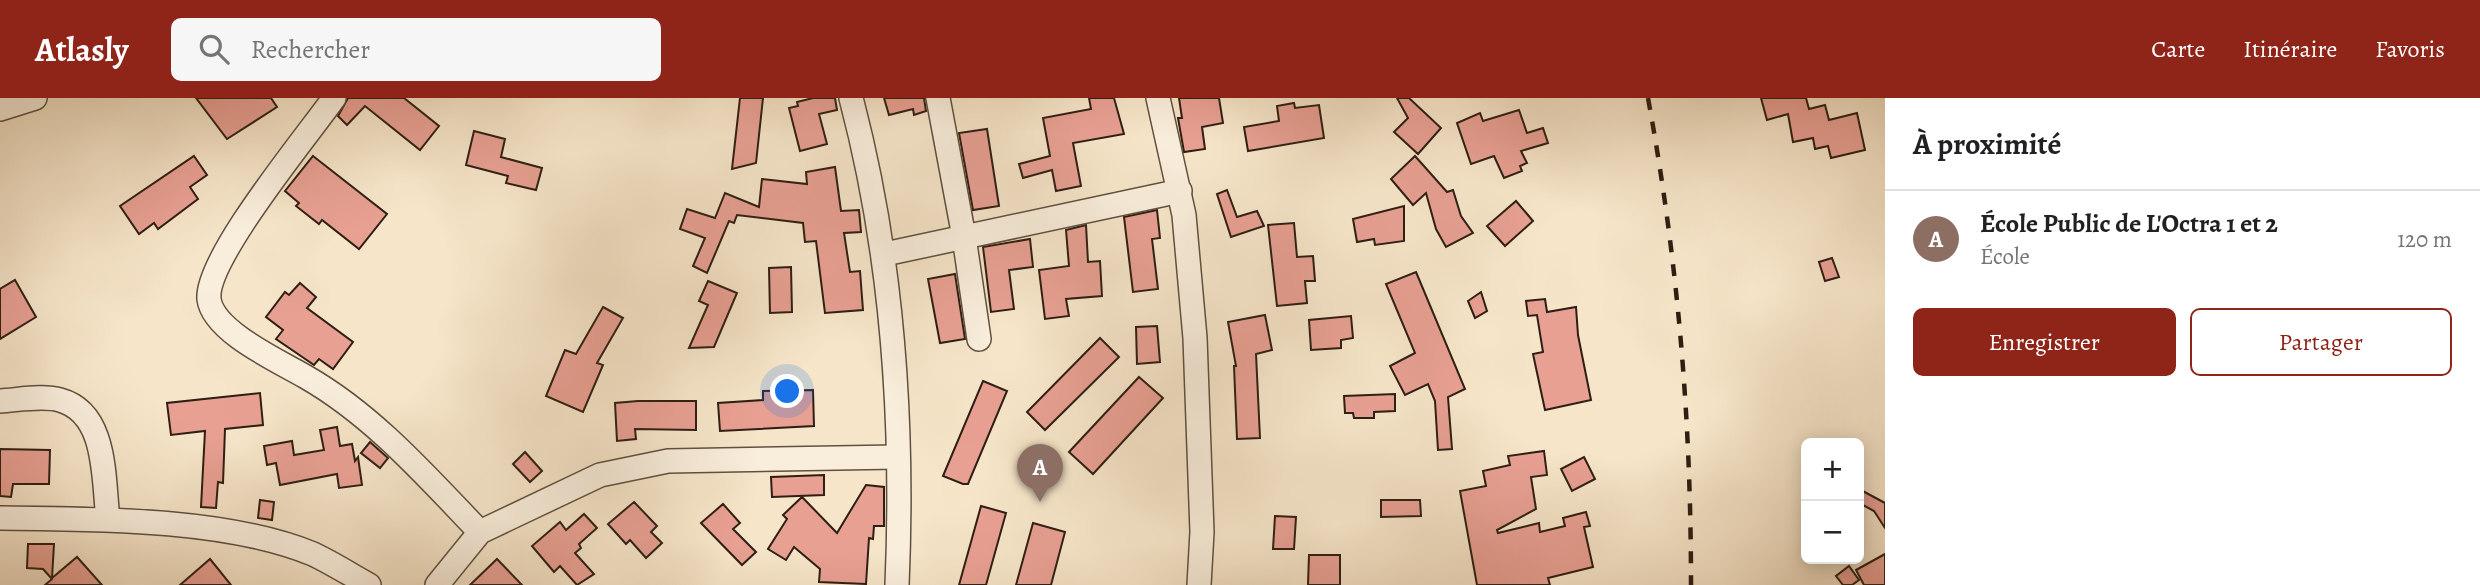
<!DOCTYPE html>
<html lang="fr">
<head>
<meta charset="utf-8">
<style>
	body { margin:0; font-family:Alegreya,serif; background:#f6f6f6; color:#202124 }
	.controls { position:absolute; right:21px; bottom:21px; display:grid; overflow:hidden; border-radius:10px; box-shadow:0 4px 18px #0003 }
	.controls button { width:63px; height:63px; display:grid; place-items:center; padding:0; border:0; border-bottom:2px solid #e0e0e0; background:#fff; color:#202124; font:35px sans-serif }
	.you { position:absolute; left:788px; top:294px; width:24px; height:24px; margin:-18px; border:5px solid #fff; border-radius:50%; background:#1a73e8; box-shadow:0 0 0 10px #1a73e833 }
	.badge { display:grid; place-items:center; width:46px; height:46px; border-radius:50%; background:#8f2418; color:#fff; font-size:23px; font-weight:700 }
	.pin { position:absolute; translate:-50% -58px; filter:drop-shadow(0 2px 4px #0008) }
	.pin::after { content:''; position:absolute; top:37px; width:24px; height:21px; background:inherit; clip-path:polygon(0 0,100% 0,50% 100%) }
	.list { margin:0; padding:0; list-style:none }
	h2 { display:flex; justify-content:space-between; align-items:center; height:91px; margin:0; padding:0 28px; font-size:30px }
	h2 small { font-size:23px; font-weight:400; color:#757577 }
	.list li { display:grid; grid-template-columns:46px 1fr auto; gap:21px; align-items:center; box-sizing:border-box; height:98px; padding:0 28px; border-top:2px solid #e0e0e0 }
	.list b { display:block; font-size:26px; white-space:nowrap }
	.list p { margin:0; font-size:23px; white-space:nowrap; color:#757577 }
	.list em { font-size:23px; font-style:normal; color:#757577 }
	.actions { display:flex; gap:14px; padding:21px 28px }
	.actions a { flex:1; padding:16px 0; border:2px solid #8f2418; border-radius:10px; text-align:center; font-size:24px; color:#8f2418 }
	.actions .main { background:#8f2418; color:#fff }
	.icon { flex:none; width:38px; height:38px; fill:none; stroke:currentColor; stroke-width:2; stroke-linecap:round; stroke-linejoin:round }
	.map { position:relative; flex:none; width:1885px; height:487px; overflow:hidden }
	header { display:flex; align-items:center; gap:42px; box-sizing:border-box; height:98px; padding:0 35px; background:#8f2418; color:#fff }
	header strong { font-size:33px }
	nav { display:flex; gap:38px; margin-inline-start:auto; font-size:24px }
	.search { width:490px; height:63px; background:#f6f6f6; display:flex; align-items:center; gap:18px; box-sizing:border-box; padding:0 24px; border-radius:10px; color:#757577; font-size:26px }
	main { display:flex }
	aside { flex:1; background:#fff }
	.map>svg:first-child { display:block }
	.building { fill:#e8a093; stroke:#2e1e13; stroke-width:2 }
	.lines { fill:none; stroke-linecap:round; stroke-linejoin:round }
	.minor-casing { stroke:#605040; stroke-width:26 }
	.minor { stroke:#f9eedc; stroke-width:23 }
	.rail { stroke:#2e1e13; stroke-width:4.5; stroke-dasharray:12 12; stroke-linecap:butt }
</style>
</head>
<body>
<header>
<strong>Atlasly</strong>
<div class="search"><svg class="icon" aria-label="search" viewBox="0 0 24 24"><circle cx="10" cy="10" r="6"/><path d="M15 15l6 6"/></svg>Rechercher</div>
<nav><a>Carte</a><a>Itinéraire</a><a>Favoris</a></nav>
</header>
<main>
<div class="map">
<svg width="1885" height="487" viewBox="0 0 1885 487">
	<rect width="100%" height="100%" fill="#f6e5c9"/>
	<filter id="stains"><feTurbulence type="fractalNoise" baseFrequency=".00286" numOctaves="4"/><feColorMatrix values="0 0 0 0 .2 0 0 0 0 .09 0 0 0 0 .02 0 0 0 .5 -.17"/></filter>
	<radialGradient id="worn" r=".72"><stop offset=".6" stop-color="#630" stop-opacity="0"/><stop offset="1" stop-color="#630" stop-opacity=".3"/></radialGradient>
	<g class="building">
		<polygon points="196,0 271,0 277,9 227,41"/>
		<polygon points="348,0 404,0 439,28 420,52 365,8 347,27 338,18"/>
		<polygon points="740,0 763,0 756,65 732,71"/>
		<polygon points="813,0 835,0 837,12 819,16 827,46 800,53 789,10 798,8 797,4"/>
		<polygon points="884,0 924,0 926,13 914,17 913,11 889,17"/>
		<polygon points="1089,0 1114,0 1124,36 1073,45 1081,88 1056,93 1052,72 1023,80 1019,66 1050,58 1043,20 1091,11"/>
		<polygon points="1179,0 1219,0 1223,25 1202,29 1205,51 1184,54 1178,20 1182,20"/>
		<polygon points="1397,0 1409,0 1441,30 1418,56 1394,34 1408,20"/>
		<polygon points="1761,0 1806,0 1809,11 1825,7 1829,22 1857,15 1865,52 1831,60 1828,48 1815,51 1813,40 1793,44 1788,16 1767,22"/>
		<polygon points="1294,5 1295,10 1319,7 1324,40 1248,53 1244,29 1279,23 1277,8"/>
		<polygon points="1519,12 1527,35 1543,30 1548,45 1521,53 1527,65 1520,68 1522,73 1504,80 1494,58 1471,66 1457,25 1480,15 1483,23"/>
		<polygon points="987,31 999,108 973,112 959,35"/>
		<polygon points="474,33 505,41 501,59 542,70 536,92 506,85 508,78 466,67"/>
		<polygon points="194,58 207,77 190,89 198,101 158,131 154,125 139,136 120,108"/>
		<polygon points="313,58 387,116 359,151 322,122 319,126 296,108 299,105 285,93"/>
		<polygon points="1415,58 1447,94 1453,92 1461,118 1473,135 1446,149 1436,131 1426,95 1413,107 1391,81"/>
		<polygon points="835,69 841,113 859,112 861,134 844,135 850,174 860,173 863,212 825,215 816,143 805,144 803,125 737,117 734,125 729,123 707,175 693,168 705,140 680,131 687,111 715,120 725,95 759,109 762,81 807,86 806,74"/>
		<polygon points="1227,92 1237,119 1257,113 1264,128 1231,139 1217,96"/>
		<polygon points="1516,103 1533,123 1505,148 1487,128"/>
		<polygon points="1404,108 1404,143 1375,147 1374,141 1357,144 1353,121"/>
		<polygon points="1157,112 1160,140 1152,141 1158,191 1133,194 1124,119"/>
		<polygon points="1294,125 1297,159 1313,158 1315,183 1305,183 1307,205 1277,208 1268,127"/>
		<polygon points="1086,127 1088,164 1100,163 1102,198 1066,201 1069,218 1045,221 1039,172 1069,168 1066,132"/>
		<polygon points="1030,141 1033,169 1009,172 1014,211 991,214 983,149"/>
		<polygon points="1832,160 1839,179 1825,183 1819,164"/>
		<polygon points="791,169 792,214 770,215 769,170"/>
		<polygon points="1416,174 1465,291 1448,299 1452,351 1438,352 1435,303 1428,286 1405,297 1390,268 1415,255 1386,186"/>
		<polygon points="955,176 965,241 940,245 928,181"/>
		<polygon points="15,182 36,219 0,241 0,191"/>
		<polygon points="708,183 737,195 714,249 689,250 708,207 699,203"/>
		<polygon points="300,185 316,199 307,210 353,244 333,271 319,261 314,267 276,241 283,232 266,219 285,194 289,197"/>
		<polygon points="1481,194 1487,213 1475,220 1468,203"/>
		<polygon points="1545,201 1547,214 1576,209 1578,237 1591,302 1545,312 1533,256 1543,254 1537,217 1528,218 1526,203"/>
		<polygon points="603,209 623,220 597,265 603,267 583,314 546,298 565,252 576,256"/>
		<polygon points="1265,217 1272,252 1256,256 1260,340 1237,341 1234,268 1236,268 1228,224"/>
		<polygon points="1351,218 1353,240 1341,242 1341,250 1311,252 1309,222"/>
		<polygon points="1157,228 1160,264 1137,266 1136,229"/>
		<polygon points="1100,240 1119,259 1045,332 1027,314"/>
		<polygon points="1139,279 1163,300 1093,376 1069,354"/>
		<polygon points="983,283 1007,293 968,386 963,386 943,378"/>
		<polygon points="813,292 814,328 720,333 718,305 763,302 763,293"/>
		<polygon points="260,295 263,327 225,331 223,385 218,384 216,410 201,409 205,333 171,337 167,305"/>
		<polygon points="1395,296 1395,313 1374,314 1374,320 1354,320 1353,315 1345,315 1344,298"/>
		<polygon points="638,303 696,303 696,332 635,331 636,341 617,343 615,305"/>
		<polygon points="337,329 340,348 352,346 355,363 358,359 362,387 339,390 337,376 280,387 276,365 267,367 264,348 292,343 294,357 324,352 320,332"/>
		<polygon points="370,344 388,360 380,370 361,355"/>
		<polygon points="0,351 50,352 49,386 13,386 11,399 0,398"/>
		<polygon points="1544,353 1547,377 1531,379 1536,411 1497,432 1498,435 1539,425 1540,434 1565,428 1563,420 1586,414 1590,428 1584,429 1593,469 1548,480 1550,487 1477,487 1460,393 1486,388 1483,373 1510,367 1508,358"/>
		<polygon points="525,354 542,373 530,384 513,366"/>
		<polygon points="1584,359 1595,381 1572,393 1561,371"/>
		<polygon points="824,377 824,397 772,399 771,379"/>
		<polygon points="866,387 884,389 884,428 874,428 873,441 869,440 866,486 819,484 820,471 794,449 786,462 768,451 787,421 783,417 802,399 837,435"/>
		<polygon points="1859,391 1885,405 1885,430 1874,413 1859,405"/>
		<polygon points="260,402 274,404 272,422 258,420"/>
		<polygon points="1381,402 1420,402 1421,418 1381,419"/>
		<polygon points="634,404 657,428 651,434 662,445 646,460 630,442 626,446 608,426"/>
		<polygon points="723,406 740,425 733,431 756,454 742,467 701,425"/>
		<polygon points="981,408 1006,415 986,487 959,487"/>
		<polygon points="584,416 597,430 579,446 581,450 575,455 594,476 577,487 560,468 554,474 532,448 560,424 566,432"/>
		<polygon points="1275,418 1296,419 1294,451 1273,451"/>
		<polygon points="1033,425 1065,434 1051,487 1016,487"/>
		<polygon points="28,446 54,446 52,480 77,459 102,487 45,487 52,481 43,471 27,470"/>
		<polygon points="1885,456 1885,487 1864,487 1856,472"/>
		<polygon points="1309,457 1340,457 1340,487 1308,487"/>
		<polygon points="210,461 231,487 180,487"/>
		<polygon points="497,461 522,487 470,487"/>
		<polygon points="1849,468 1859,482 1852,487 1843,487 1836,478"/>
	</g>
	<g class="lines">
		<defs>
			<g id="minor">
				<path d="M334 0C308 37 205 161 209 201 213 234 281 264 306 279 374 318 426 378 480 434"/>
				<path d="M851 0C893 159 904 323 897 487"/>
				<polyline points="938,0 964,139 979,241"/>
				<polyline points="1158,0 1184,117 1195,240 1202,434 1199,487"/>
				<polyline points="0,11 35,0"/>
				<polyline points="885,156 1180,93"/>
				<path d="M0 303C18 302 43 297 60 302 108 315 103 382 108 421"/>
				<path d="M0 420C94 421 226 420 313 456 332 465 351 477 369 487"/>
				<polyline points="437,487 480,434 600,377 668,363 897,359"/>
			</g>
		</defs>
		<use href="#minor" class="minor-casing"/>
		<use href="#minor" class="minor"/>
		<path class="rail" d="M1648 0C1678 164 1691 320 1691 487"/>
	</g>
	<rect width="100%" height="100%" filter="url(#stains)"/>
	<rect width="100%" height="100%" fill="url(#worn)"/>
</svg>
<div class="controls">
<button>+</button>
<button>−</button>
</div>
<div class="you"></div>
<div class="pin badge" style="left:1040px;top:404px;background:#8d6e63">A</div>
</div>
<aside>
<h2>À proximité<small></small></h2>
<ul class="list">
<li><span class="badge" style="background:#8d6e63">A</span><div><b>École Public de L'Octra 1 et 2</b><p>École</p></div><em>120 m</em></li>
</ul>
<div class="actions"><a class="main">Enregistrer</a><a>Partager</a></div>
</aside>
</main>
</body>
</html>
